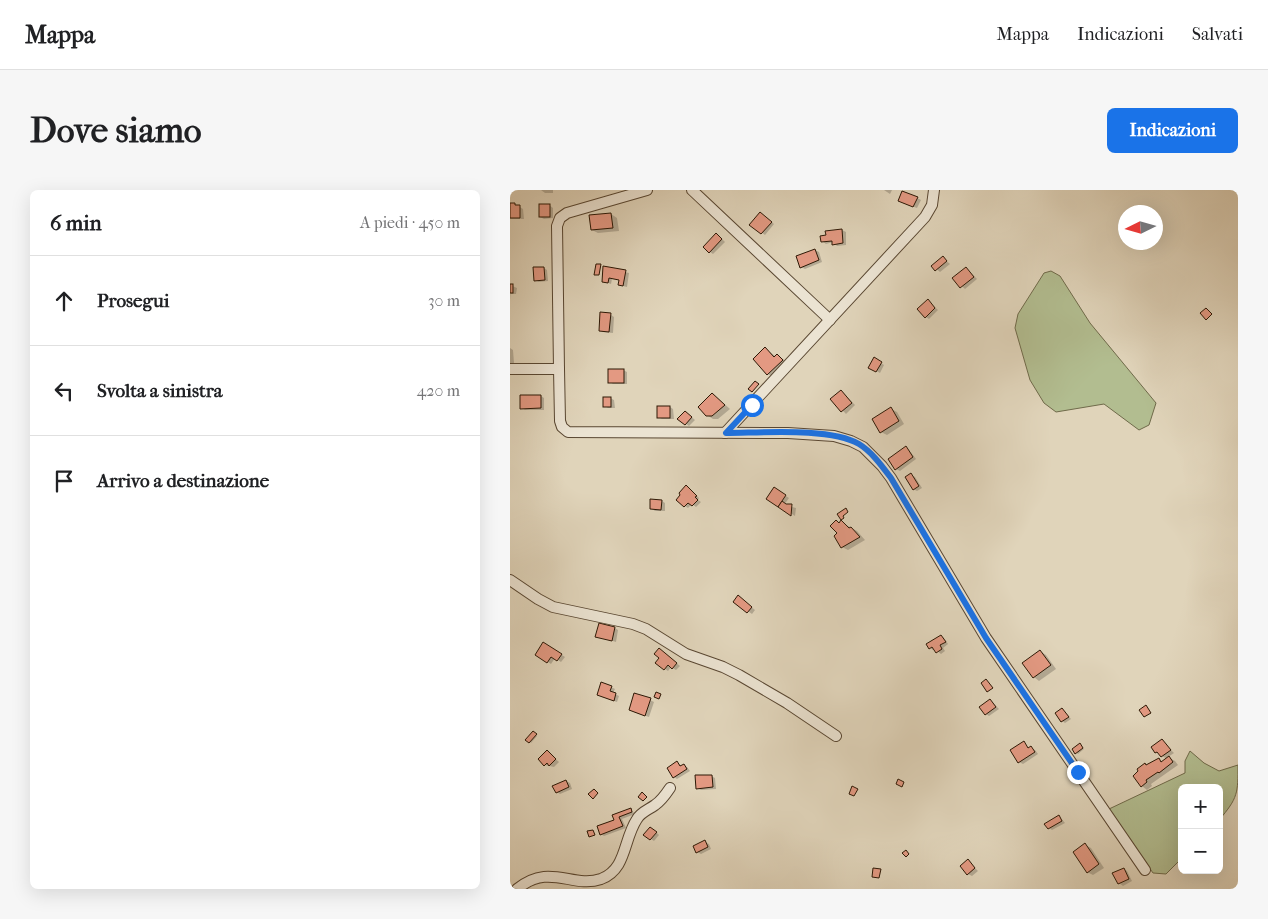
<!DOCTYPE html>
<html lang="it">
<head>
<meta charset="utf-8">
<style>
	body { margin:0; font-family:"IM FELL French Canon",serif; background:#f6f6f6; color:#202124 }
	.controls { position:absolute; right:15px; bottom:15px; display:grid; overflow:hidden; border-radius:8px; box-shadow:0 5px 20px #0002 }
	.controls button { width:45px; height:45px; display:grid; place-items:center; padding:0; border:0; border-bottom:1px solid #e0e0e0; background:#fff; color:#202124; font:25px sans-serif }
	.compass { position:absolute; left:608px; top:15px; width:45px; height:45px; border-radius:50%; background:#fff; box-shadow:0 5px 20px #0002; rotate:265deg }
	.stop { position:absolute; width:15px; height:15px; margin:-11px; border:4px solid #1a73e8; border-radius:50%; background:#fff }
	.stop.end { background:#1a73e8; border-color:#fff; box-shadow:0 1px 5px #0008 }
	.list { margin:0; padding:0; list-style:none }
	h2 { display:flex; justify-content:space-between; align-items:center; height:65px; margin:0; padding:0 20px; font-size:21px }
	h2 small { font-size:16px; font-weight:400; color:#757577 }
	.list li { display:grid; grid-template-columns:32px 1fr auto; gap:15px; align-items:center; box-sizing:border-box; height:90px; padding:0 20px; border-top:1px solid #e0e0e0 }
	.list b { display:block; font-size:19px; white-space:nowrap }
	.list em { font-size:16px; font-style:normal; color:#757577 }
	.icon { flex:none; width:28px; height:28px; fill:none; stroke:currentColor; stroke-width:2; stroke-linecap:round; stroke-linejoin:round }
	.map { position:relative; flex:none; width:728px; height:699px; overflow:hidden; border-radius:8px }
	header { display:flex; align-items:center; gap:30px; box-sizing:border-box; height:70px; padding:0 25px; background:#fff; border-bottom:1px solid #e0e0e0 }
	header strong { font-size:24px }
	nav { display:flex; gap:28px; margin-inline-start:auto; font-size:18px }
	.intro { display:flex; align-items:center; justify-content:space-between; box-sizing:border-box; height:120px; padding:0 30px }
	h1 { margin:0; font-size:35px }
	.button { padding:12px 22px; border-radius:8px; background:#1a73e8; color:#fff; font-size:18px; font-weight:700 }
	main { display:flex; gap:30px; padding:0 30px }
	aside { flex:1; background:#fff; border-radius:8px; box-shadow:0 5px 20px #0002 }
	.map>svg:first-child { display:block }
	.green { fill:#b2bd90; stroke:#6f6a4a }
	.shadow { fill:#0003 }
	.building { fill:#e39982; stroke:#2c1805 }
	.lines { fill:none; stroke-linecap:round; stroke-linejoin:round }
	.minor-casing { stroke:#594732; stroke-width:12 }
	.minor { stroke:#ebe3d2; stroke-width:10 }
	.route { stroke:#1a73e8; stroke-width:6 }
</style>
</head>
<body>
<header>
<strong>Mappa</strong>
<nav><a>Mappa</a><a>Indicazioni</a><a>Salvati</a></nav>
</header>
<div class="intro"><h1>Dove siamo</h1><a class="button">Indicazioni</a></div>
<main>
<aside>
<h2>6 min<small>A piedi · 450 m</small></h2>
<ul class="list">
<li><svg class="icon" aria-label="ahead" viewBox="0 0 24 24"><path d="M12 20V5M6 11l6-6 6 6"/></svg><div><b>Prosegui</b></div><em>30 m</em></li>
<li><svg class="icon" aria-label="left" viewBox="0 0 24 24"><path d="M17 20v-9H6M10 6l-5 5 5 5"/></svg><div><b>Svolta a sinistra</b></div><em>420 m</em></li>
<li><svg class="icon" aria-label="arrive" viewBox="0 0 24 24"><path d="M6 21V4h12l-3 4 3 4H6"/></svg><div><b>Arrivo a destinazione</b></div></li>
</ul>
</aside>
<div class="map">
<svg width="728" height="699" viewBox="0 0 728 699">
	<rect width="100%" height="100%" fill="#e0d4ba"/>
	<filter id="stains"><feTurbulence type="fractalNoise" baseFrequency=".004" numOctaves="4"/><feColorMatrix values="0 0 0 0 .2 0 0 0 0 .09 0 0 0 0 .02 0 0 0 .5 -.17"/></filter>
	<radialGradient id="worn" r=".72"><stop offset=".6" stop-color="#630" stop-opacity="0"/><stop offset="1" stop-color="#630" stop-opacity=".3"/></radialGradient>
	<g class="green">
		<polygon points="541,81 550,86 580,133 646,213 639,235 629,240 594,214 546,222 534,213 520,190 505,138 508,124 534,83"/>
		<path d="M680 561 694 573 709 581 728 575C728 603 728 608 709 630V598H672V668L656 684 643 683 599 619 675 583V571Z"/>
	</g>
	<g class="shadow">
		<polygon points="31,0 43,0 43,3 35,3"/>
		<polygon points="374,0 382,0 380,4"/>
		<polygon points="407,8 411,10 407,18 393,13"/>
		<polygon points="0,14 5,14 13,19 14,29 0,29"/>
		<polygon points="39,15 43,18 43,28 34,29 30,27"/>
		<polygon points="101,24 107,28 109,41 88,43 82,40 81,27"/>
		<polygon points="254,26 264,34 255,45 241,35"/>
		<polygon points="332,40 336,42 336,55 327,56 323,52 316,54 312,51 317,46 317,42"/>
		<polygon points="210,47 215,52 203,64 200,62"/>
		<polygon points="305,60 309,62 312,72 295,79 291,77"/>
		<polygon points="433,68 440,74 430,82 423,76"/>
		<polygon points="94,77 119,83 117,97 109,95 110,90 102,89 101,94 93,91"/>
		<polygon points="34,78 37,80 38,91 29,92 25,90"/>
		<polygon points="456,78 467,89 455,99 444,89"/>
		<polygon points="0,95 7,98 6,104 1,104 1,110"/>
		<polygon points="418,111 428,120 419,129 416,127"/>
		<polygon points="101,125 104,127 103,143 93,142 90,140"/>
		<polygon points="0,158 3,160 4,173 0,173"/>
		<polygon points="256,159 266,167 267,166 273,169 278,174 264,188 258,184"/>
		<polygon points="364,169 374,175 370,183 360,177"/>
		<polygon points="113,180 117,182 117,194 103,194 100,192"/>
		<polygon points="331,201 345,215 336,224 322,209"/>
		<polygon points="203,204 220,219 208,229 203,229 197,225"/>
		<polygon points="31,206 34,208 34,220 15,220 12,218"/>
		<polygon points="100,208 104,210 105,218 98,218 95,216"/>
		<polygon points="160,217 163,219 164,229 152,229 148,227"/>
		<polygon points="381,219 387,222 394,234 377,245 371,242"/>
		<polygon points="178,224 185,230 179,236 169,229"/>
		<polygon points="396,258 399,260 406,269 390,281 386,279"/>
		<polygon points="401,285 405,287 412,298 407,301 403,299"/>
		<polygon points="180,299 189,308 188,310 191,312 186,317 182,314 178,318 175,316"/>
		<polygon points="268,301 279,308 274,315 286,318 285,326 258,308"/>
		<polygon points="152,311 155,313 155,321 145,321 141,318"/>
		<polygon points="331,332 347,341 355,350 338,360 332,357 329,343 329,333"/>
		<polygon points="231,409 245,420 242,424 224,411"/>
		<polygon points="105,438 108,440 106,452 87,446"/>
		<polygon points="431,446 434,448 438,454 433,458 435,461 431,464 425,459 423,460 420,458"/>
		<polygon points="33,453 55,467 51,472 45,468 41,474 26,464"/>
		<polygon points="530,461 536,465 546,479 529,491 524,487"/>
		<polygon points="153,462 170,476 166,480 161,477 158,481 155,479"/>
		<polygon points="101,497 105,499 103,503 109,506 107,512 92,507"/>
		<polygon points="140,510 144,512 139,527 124,522"/>
		<polygon points="480,510 489,519 479,526 476,524"/>
		<polygon points="552,519 561,529 555,533 552,531"/>
		<polygon points="23,542 27,546 21,553 17,549"/>
		<polygon points="652,551 664,563 658,567 665,571 668,575 641,594 642,596 637,600 632,596 637,576 649,570 653,572 657,569 646,562"/>
		<polygon points="514,553 520,559 521,558 525,560 528,564 513,574 509,572 502,561"/>
		<polygon points="571,555 574,559 568,564 563,559"/>
		<polygon points="40,564 49,572 44,577 35,575"/>
		<polygon points="167,573 172,576 174,575 177,577 180,581 167,589 164,587"/>
		<polygon points="201,586 205,588 206,599 191,600 187,598"/>
		<polygon points="56,591 60,593 62,599 50,604 47,602"/>
		<polygon points="121,620 125,624 112,629 116,638 94,646 91,644 105,631 103,626"/>
		<polygon points="549,626 555,633 542,640 539,638"/>
		<polygon points="144,640 149,645 144,651 135,645"/>
		<polygon points="195,652 199,654 201,659 191,664 187,662"/>
		<polygon points="575,655 581,658 594,678 583,685 577,682"/>
		<polygon points="458,671 468,681 462,686 458,684"/>
		<polygon points="614,679 617,681 622,691 613,696 609,693"/>
	</g>
	<g class="building">
		<polygon points="392,1 408,7 403,17 388,11"/>
		<polygon points="0,13 5,13 5,15 10,15 10,28 0,28"/>
		<rect x="29" y="14" width="11" height="13"/>
		<polygon points="250,22 262,32 251,44 239,35"/>
		<polygon points="101,23 103,38 81,40 79,25"/>
		<polygon points="332,39 333,53 322,55 322,51 311,52 310,46 316,45 315,41"/>
		<polygon points="206,43 212,49 199,63 193,57"/>
		<polygon points="305,59 309,70 290,78 286,66"/>
		<polygon points="433,66 437,71 425,81 421,76"/>
		<polygon points="86,74 91,74 89,85 84,85"/>
		<polygon points="93,76 116,80 113,96 108,95 109,90 99,88 98,93 92,92"/>
		<polygon points="23,77 34,77 35,90 24,91"/>
		<polygon points="456,77 464,87 450,98 442,88"/>
		<rect x="0" y="94" width="3" height="9"/>
		<polygon points="418,109 425,118 415,128 407,119"/>
		<polygon points="696,118 702,124 696,130 690,123"/>
		<polygon points="90,122 101,123 99,142 89,141"/>
		<polygon points="255,157 264,167 267,164 273,170 257,185 243,169"/>
		<polygon points="364,167 372,172 366,182 358,178"/>
		<rect x="98" y="179" width="16" height="14"/>
		<polygon points="245,191 249,194 242,202 238,199"/>
		<polygon points="331,200 342,213 331,222 320,209"/>
		<polygon points="202,203 215,215 202,226 196,226 188,217"/>
		<polygon points="10,205 31,205 31,218 10,219"/>
		<rect x="93" y="207" width="8" height="10"/>
		<rect x="147" y="216" width="13" height="12"/>
		<polygon points="381,217 389,231 370,243 362,229"/>
		<polygon points="175,221 182,227 175,235 167,229"/>
		<polygon points="396,256 403,267 385,280 378,269"/>
		<polygon points="401,283 409,296 403,300 395,287"/>
		<polygon points="176,295 187,306 185,307 188,310 182,316 178,313 174,317 166,310 170,305 169,303"/>
		<polygon points="264,297 276,305 268,317 256,309"/>
		<polygon points="140,309 152,310 151,320 140,319"/>
		<polygon points="272,311 276,314 282,314 281,326 268,317"/>
		<polygon points="336,318 338,322 333,326 334,328 331,330 327,324"/>
		<polygon points="326,330 329,333 331,330 339,338 341,337 350,347 331,358 324,346 327,343 320,336"/>
		<polygon points="228,405 242,417 237,423 223,412"/>
		<polygon points="89,433 105,437 102,451 85,447"/>
		<polygon points="431,445 436,452 430,455 432,459 426,463 422,457 419,459 416,454"/>
		<polygon points="33,452 52,464 47,471 41,467 37,473 25,465"/>
		<polygon points="149,458 167,473 162,479 158,475 154,480 145,473 149,468 144,464"/>
		<polygon points="530,460 541,475 523,488 512,473"/>
		<polygon points="476,489 483,498 477,502 471,493"/>
		<polygon points="91,492 102,496 100,501 106,503 104,511 87,505"/>
		<polygon points="146,502 151,504 149,509 144,507"/>
		<polygon points="124,503 141,508 135,526 119,520"/>
		<polygon points="480,509 486,517 475,525 469,517"/>
		<polygon points="636,515 641,523 634,527 629,520"/>
		<polygon points="552,518 559,527 551,532 545,523"/>
		<polygon points="23,541 27,544 19,553 15,550"/>
		<polygon points="652,549 661,560 651,567 647,562 645,563 641,557"/>
		<polygon points="514,551 518,558 521,556 525,562 508,573 500,560"/>
		<polygon points="570,553 573,558 565,564 562,559"/>
		<polygon points="37,560 46,569 39,576 37,573 34,576 28,569"/>
		<polygon points="659,566 663,572 649,583 648,582 636,590 637,592 631,597 623,586 628,581 627,579 635,573 636,575 649,568 651,572"/>
		<polygon points="167,571 170,576 174,574 177,579 163,588 157,578"/>
		<polygon points="185,585 202,585 203,597 186,599"/>
		<polygon points="388,589 394,592 392,597 386,594"/>
		<polygon points="56,590 59,597 46,603 42,596"/>
		<polygon points="342,596 348,599 344,606 339,604"/>
		<polygon points="84,599 88,603 83,609 78,604"/>
		<polygon points="132,602 137,607 133,611 128,607"/>
		<polygon points="121,618 122,622 109,627 113,636 90,645 87,636 104,630 102,625"/>
		<polygon points="549,625 552,631 538,639 534,634"/>
		<polygon points="140,637 147,642 140,650 133,645"/>
		<polygon points="83,640 85,645 79,647 77,641"/>
		<polygon points="195,650 198,657 186,663 183,656"/>
		<polygon points="575,653 589,674 577,683 563,662"/>
		<polygon points="396,660 399,664 396,667 392,663"/>
		<polygon points="458,669 465,678 457,685 450,676"/>
		<polygon points="363,678 371,679 369,688 362,687"/>
		<polygon points="614,678 619,689 608,694 602,683"/>
	</g>
	<g class="lines">
		<defs>
			<g id="minor">
				<polyline points="182,0 320,130"/>
				<polyline points="0,179 49,179 50,231 52,237 58,242 278,243 324,246 341,251 353,257 372,276 381,288 476,448 635,680"/>
				<polyline points="49,179 47,36 50,28 57,23 137,0"/>
				<polyline points="215,243 415,27 422,15 424,0"/>
				<polyline points="0,390 28,409 43,417 123,434 136,439 176,464 213,477 229,485 277,513 326,546"/>
				<path d="M7 699C40 672 62 699 91 689 117 679 113 650 127 629 131 622 138 620 145 615 151 611 156 604 160 598"/>
			</g>
		</defs>
		<use href="#minor" class="minor-casing"/>
		<use href="#minor" class="minor"/>
	</g>
	<g class="lines">
		<path class="route" d="M242 215 216 243C250 243 320 237 349 254 362 262 372 276 381 288L476 448 568 582"/>
	</g>
	<rect width="100%" height="100%" filter="url(#stains)"/>
	<rect width="100%" height="100%" fill="url(#worn)"/>
</svg>
<div class="controls">
<button>+</button>
<button>−</button>
</div>
<svg class="compass" viewBox="-18 -18 36 36"><path d="M0-13l5 13h-10z" fill="#e53935"/><path d="M0 13l5-13h-10z" fill="#757577"/></svg>
<div class="stop" style="left:242px;top:215px"></div>
<div class="stop end" style="left:568px;top:582px"></div>
</div>
</main>
</body>
</html>
